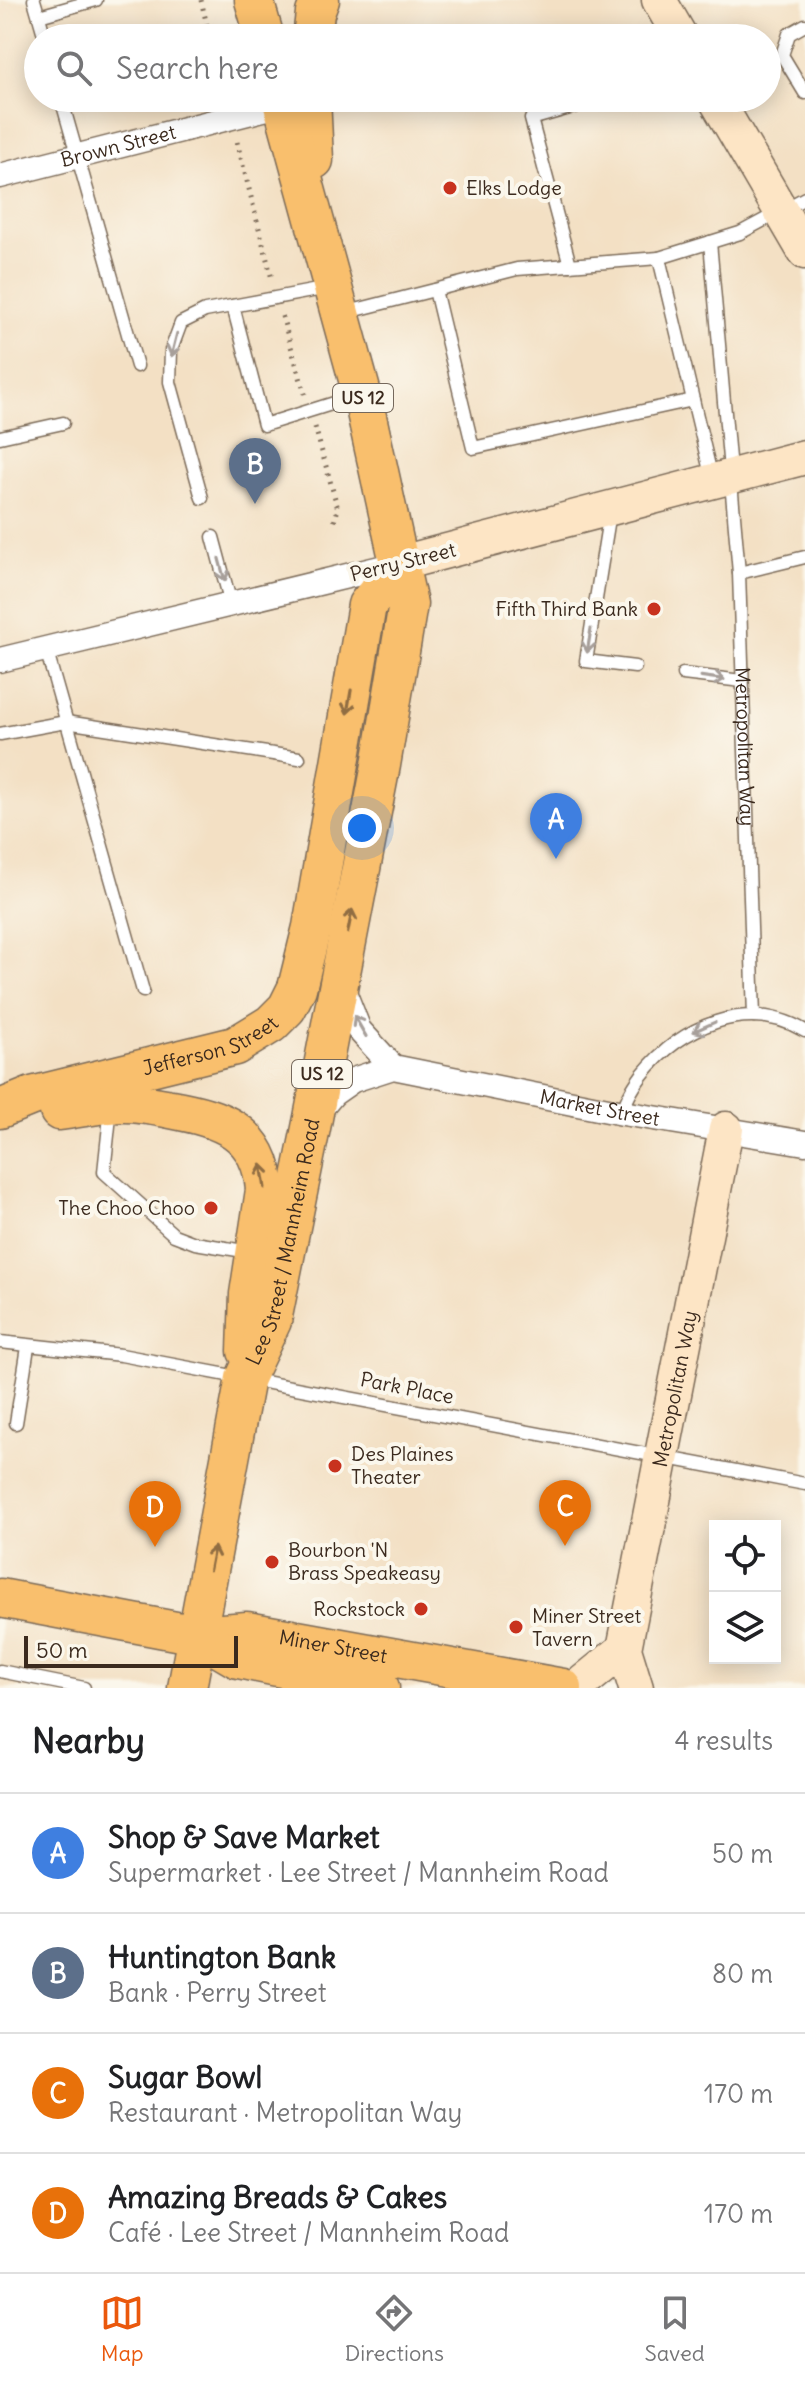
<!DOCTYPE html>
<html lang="en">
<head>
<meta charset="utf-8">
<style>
	body { margin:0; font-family:Delius,sans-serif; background:#f6f6f6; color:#202124 }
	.controls { position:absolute; right:24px; bottom:24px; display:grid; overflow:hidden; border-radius:0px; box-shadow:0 4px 20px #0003 }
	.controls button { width:72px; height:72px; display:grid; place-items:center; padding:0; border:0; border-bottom:2px solid #e0e0e0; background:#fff; color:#202124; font:40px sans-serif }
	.scale { position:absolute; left:24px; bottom:20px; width:214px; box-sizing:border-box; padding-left:8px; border:4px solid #3b2a1e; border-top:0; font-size:22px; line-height:28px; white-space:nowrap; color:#3b2a1e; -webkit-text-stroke:6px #fbf7ec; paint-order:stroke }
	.you { position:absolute; left:362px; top:828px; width:28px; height:28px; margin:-20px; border:6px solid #fff; border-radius:50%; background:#1a73e8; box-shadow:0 0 0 12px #1a73e833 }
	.badge { display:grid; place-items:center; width:52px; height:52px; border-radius:50%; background:#ea580c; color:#fff; font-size:26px; font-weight:700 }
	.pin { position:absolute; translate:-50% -66px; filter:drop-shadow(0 2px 4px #0008) }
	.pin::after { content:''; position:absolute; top:42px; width:28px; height:24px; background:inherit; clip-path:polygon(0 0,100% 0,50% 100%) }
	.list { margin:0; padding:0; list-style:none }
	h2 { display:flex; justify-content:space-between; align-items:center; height:104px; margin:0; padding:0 32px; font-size:34px }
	h2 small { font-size:26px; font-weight:400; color:#757577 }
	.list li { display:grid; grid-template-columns:52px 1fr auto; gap:24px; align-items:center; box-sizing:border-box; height:120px; padding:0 32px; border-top:2px solid #e0e0e0 }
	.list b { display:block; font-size:30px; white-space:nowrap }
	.list p { margin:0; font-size:26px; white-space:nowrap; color:#757577 }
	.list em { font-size:26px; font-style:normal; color:#757577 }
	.icon { flex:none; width:44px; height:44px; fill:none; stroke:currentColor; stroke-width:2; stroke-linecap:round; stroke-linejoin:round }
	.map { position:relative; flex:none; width:805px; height:1688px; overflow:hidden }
	.search { position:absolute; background:#fff; box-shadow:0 4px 20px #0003; left:24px; right:24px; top:24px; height:88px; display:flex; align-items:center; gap:20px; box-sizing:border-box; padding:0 28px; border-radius:44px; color:#757577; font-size:30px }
	.sheet { height:584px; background:#fff }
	nav { display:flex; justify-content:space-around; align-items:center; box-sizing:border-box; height:112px; border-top:2px solid #e0e0e0; background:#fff; font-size:22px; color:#757577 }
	nav a { display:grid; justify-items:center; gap:4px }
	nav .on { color:#ea580c }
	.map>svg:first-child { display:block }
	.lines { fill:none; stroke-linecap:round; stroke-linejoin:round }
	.lane-casing { stroke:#7b6a58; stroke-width:15 }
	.street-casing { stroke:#7b6a58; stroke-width:27 }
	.secondary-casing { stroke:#7b6a58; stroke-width:37 }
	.primary-casing { stroke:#7b6a58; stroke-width:41 }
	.path { stroke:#7b6a58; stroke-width:5; stroke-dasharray:2 6; stroke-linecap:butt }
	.lane { stroke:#fff; stroke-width:12 }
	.street { stroke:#fff; stroke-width:24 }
	.secondary { stroke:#fde5c5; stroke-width:34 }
	.primary { stroke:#f9bf6d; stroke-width:38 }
	.oneway { stroke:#a79f9a }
	.oneway2 { stroke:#906d42 }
	.poi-dot { fill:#c8321e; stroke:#fbf7ec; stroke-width:3 }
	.labels { text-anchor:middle; stroke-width:8; stroke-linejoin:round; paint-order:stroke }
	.shield { fill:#fbf7ec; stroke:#75685c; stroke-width:2 }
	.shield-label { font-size:18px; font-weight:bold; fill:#3b2a1e }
	.street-label { font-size:20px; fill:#3b2a1e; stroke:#fbf7ec }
	.poi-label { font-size:20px; fill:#3b2a1e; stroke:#fbf7ec; text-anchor:start }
</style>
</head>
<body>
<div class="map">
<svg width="805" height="1688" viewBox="0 0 805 1688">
	<rect width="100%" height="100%" fill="#fbf7ec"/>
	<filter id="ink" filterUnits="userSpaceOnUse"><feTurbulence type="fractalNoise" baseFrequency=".0125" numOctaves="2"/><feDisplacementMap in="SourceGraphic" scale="16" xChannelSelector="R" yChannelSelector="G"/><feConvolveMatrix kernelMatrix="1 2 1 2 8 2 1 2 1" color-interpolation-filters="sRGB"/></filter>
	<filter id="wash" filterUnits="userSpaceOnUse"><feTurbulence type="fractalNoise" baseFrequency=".006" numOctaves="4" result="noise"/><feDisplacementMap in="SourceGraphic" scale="32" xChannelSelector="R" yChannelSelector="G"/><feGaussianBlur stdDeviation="1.8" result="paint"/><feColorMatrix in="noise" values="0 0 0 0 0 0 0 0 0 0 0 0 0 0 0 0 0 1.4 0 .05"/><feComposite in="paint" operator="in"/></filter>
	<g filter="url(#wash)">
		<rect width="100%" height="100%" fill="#f3e0c4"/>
	</g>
	<g filter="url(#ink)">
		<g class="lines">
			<defs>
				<g id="lane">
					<polyline points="34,0 45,38"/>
					<polyline points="39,16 96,0"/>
					<polyline points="805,25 789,34 782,55 805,93"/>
					<polyline points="61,98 137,366"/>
					<path id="s1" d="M710 242 739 573 754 1016"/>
					<polyline points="570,265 531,119 605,98"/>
					<polyline points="435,290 473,448 693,400"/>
					<polyline points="233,306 264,425 357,396"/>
					<polyline points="344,313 517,269 659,258"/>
					<polyline points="0,437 63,423"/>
					<polyline points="712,479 659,258 740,233 805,198"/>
					<polyline points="202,498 170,382 171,350 181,323 205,311 328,288"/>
					<polyline points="610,512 586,661 635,667"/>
					<polyline points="213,537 231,604"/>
					<polyline points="739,573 805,557"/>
					<polyline points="46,649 143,991"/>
					<polyline points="683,674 742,681"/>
					<polyline points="0,734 66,722 299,758"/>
					<polyline points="111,1107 104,1172 174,1235 195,1243 250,1252"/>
					<path d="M623 1113C625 1100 634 1086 642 1075 681 1026 747 997 805 1031"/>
					<polyline points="0,1342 121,1355 805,1484"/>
					<polyline points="16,1423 28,1347"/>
					<polyline points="0,1671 84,1688"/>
				</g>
				<g id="street">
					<path id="s2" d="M0 176 283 104"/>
					<polyline points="0,660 401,563"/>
					<polyline points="340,982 359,1030 393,1067"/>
					<path id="s3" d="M317 1113 333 1094 353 1080 393 1067 623 1113 805 1143"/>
				</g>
				<g id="secondary">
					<polyline points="659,0 681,38"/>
					<polyline points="715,98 805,252"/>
					<polyline points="401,563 805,457"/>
					<polyline points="576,1688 624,1649"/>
					<path id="s4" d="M636 1688 624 1649 726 1129"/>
				</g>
				<g id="primary">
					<polyline points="254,0 265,38"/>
					<polyline points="312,38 315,13 320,0"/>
					<polyline points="311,98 314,160"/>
					<path id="s5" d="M0 1109 32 1096 235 1046 271 1024 287 1008 297 988 312 927 367 605 401 563"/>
					<path d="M59 1111C79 1108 100 1104 121 1103 137 1102 155 1106 171 1109 221 1118 261 1131 265 1190L249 1294 247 1351"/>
					<path id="s6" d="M0 1598 197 1635 247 1631 563 1688"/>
					<polyline points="197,1635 238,1659 380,1688"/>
					<path id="s7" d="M187 1688 245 1378 272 1321 313 1118 381 765 408 604 362 394 281 98"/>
				</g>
			</defs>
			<use href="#lane" class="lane-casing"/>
			<use href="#street" class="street-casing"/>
			<use href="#secondary" class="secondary-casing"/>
			<use href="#primary" class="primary-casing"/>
			<g class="path">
				<polyline points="201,0 210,38"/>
				<polyline points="237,142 272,279"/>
				<polyline points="282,316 305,394"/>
				<polyline points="315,427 338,509 333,526"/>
			</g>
			<use href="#lane" class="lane"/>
			<use href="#street" class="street"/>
			<use href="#secondary" class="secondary"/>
			<use href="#primary" class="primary"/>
		</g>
		<defs><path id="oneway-shaft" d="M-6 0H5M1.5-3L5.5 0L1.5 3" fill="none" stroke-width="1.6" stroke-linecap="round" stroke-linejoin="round" transform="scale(2)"/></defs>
		<g class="oneway">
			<use href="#oneway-shaft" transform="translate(174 345) rotate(104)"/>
			<use href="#oneway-shaft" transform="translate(222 570) rotate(75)"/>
			<use href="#oneway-shaft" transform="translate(589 641) rotate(99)"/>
			<use href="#oneway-shaft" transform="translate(713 678) rotate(8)"/>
			<use href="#oneway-shaft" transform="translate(360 1026) rotate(-120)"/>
			<use href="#oneway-shaft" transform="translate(704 1027) rotate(156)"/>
		</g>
		<g class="oneway2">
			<use href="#oneway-shaft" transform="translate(349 702) rotate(100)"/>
			<use href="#oneway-shaft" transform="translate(350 921) rotate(-79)"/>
			<use href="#oneway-shaft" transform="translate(263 1176) rotate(-99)"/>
			<use href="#oneway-shaft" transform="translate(212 1558) rotate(-79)"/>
		</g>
	</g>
	<g class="poi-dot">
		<circle cx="450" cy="188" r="8"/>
		<circle cx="654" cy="609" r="8"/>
		<circle cx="211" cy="1208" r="8"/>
		<circle cx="335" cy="1466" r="8"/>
		<circle cx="272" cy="1562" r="8"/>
		<circle cx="421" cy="1609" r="8"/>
		<circle cx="516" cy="1627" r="8"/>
	</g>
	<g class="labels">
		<g class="shield">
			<rect x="333" y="384" width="60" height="28" rx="6"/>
			<rect x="292" y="1060" width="60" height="28" rx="6"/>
		</g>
		<g class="shield-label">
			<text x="363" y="404">US 12</text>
			<text x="322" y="1080">US 12</text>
		</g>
		<g class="street-label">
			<text dy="7" stroke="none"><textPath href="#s2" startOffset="122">Brown Street</textPath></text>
			<text transform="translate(403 562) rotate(-14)" y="7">Perry Street</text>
			<text dy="7" stroke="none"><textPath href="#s1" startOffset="506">Metropolitan Way</textPath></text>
			<text dy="7" stroke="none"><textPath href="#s5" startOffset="220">Jefferson Street</textPath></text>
			<text dy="7" stroke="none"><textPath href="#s3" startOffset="302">Market Street</textPath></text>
			<text dy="7" stroke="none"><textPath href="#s7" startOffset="458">Lee Street / Mannheim Road</textPath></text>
			<text transform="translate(407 1388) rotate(11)" y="7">Park Place</text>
			<text dy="7" stroke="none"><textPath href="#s4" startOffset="306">Metropolitan Way</textPath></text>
			<text dy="7" stroke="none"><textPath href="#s6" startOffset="338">Miner Street</textPath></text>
		</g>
		<g class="poi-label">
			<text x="466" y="195">Elks Lodge</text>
			<text x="638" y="616" text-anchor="end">Fifth Third Bank</text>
			<text x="195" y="1215" text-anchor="end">The Choo Choo</text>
			<text x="351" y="1461">Des Plaines<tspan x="351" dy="23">Theater</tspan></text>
			<text x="288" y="1557">Bourbon 'N<tspan x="288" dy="23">Brass Speakeasy</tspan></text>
			<text x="405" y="1616" text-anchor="end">Rockstock</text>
			<text x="532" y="1623">Miner Street<tspan x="532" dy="23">Tavern</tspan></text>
		</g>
	</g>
</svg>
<div class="controls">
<button><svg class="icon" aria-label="locate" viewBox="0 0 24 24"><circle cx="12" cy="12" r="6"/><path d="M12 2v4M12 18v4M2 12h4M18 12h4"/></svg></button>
<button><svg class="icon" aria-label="layers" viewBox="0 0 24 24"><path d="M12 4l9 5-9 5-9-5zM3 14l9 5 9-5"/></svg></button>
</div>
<div class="scale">50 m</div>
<div class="you"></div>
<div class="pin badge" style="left:556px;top:859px;background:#3f7fe0">A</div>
<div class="pin badge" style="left:255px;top:504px;background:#5c6f8a">B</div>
<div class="pin badge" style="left:565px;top:1546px;background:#e8710a">C</div>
<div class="pin badge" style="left:155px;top:1547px;background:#e8710a">D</div>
<div class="search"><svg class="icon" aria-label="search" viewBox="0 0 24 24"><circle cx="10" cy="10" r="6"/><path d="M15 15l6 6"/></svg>Search here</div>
</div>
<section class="sheet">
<h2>Nearby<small>4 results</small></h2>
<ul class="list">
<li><span class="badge" style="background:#3f7fe0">A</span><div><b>Shop &amp; Save Market</b><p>Supermarket · Lee Street / Mannheim Road</p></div><em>50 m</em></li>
<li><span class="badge" style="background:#5c6f8a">B</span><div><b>Huntington Bank</b><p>Bank · Perry Street</p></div><em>80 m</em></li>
<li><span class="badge" style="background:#e8710a">C</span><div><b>Sugar Bowl</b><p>Restaurant · Metropolitan Way</p></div><em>170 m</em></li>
<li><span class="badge" style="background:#e8710a">D</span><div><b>Amazing Breads &amp; Cakes</b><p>Café · Lee Street / Mannheim Road</p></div><em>170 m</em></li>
</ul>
</section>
<nav>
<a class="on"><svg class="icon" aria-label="map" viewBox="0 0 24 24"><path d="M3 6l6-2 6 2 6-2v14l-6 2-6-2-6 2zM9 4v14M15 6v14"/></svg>Map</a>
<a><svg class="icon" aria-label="directions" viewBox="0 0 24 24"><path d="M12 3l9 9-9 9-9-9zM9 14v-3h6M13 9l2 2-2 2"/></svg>Directions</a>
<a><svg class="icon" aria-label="saved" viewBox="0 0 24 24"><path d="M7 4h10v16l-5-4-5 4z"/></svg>Saved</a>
</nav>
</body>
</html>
